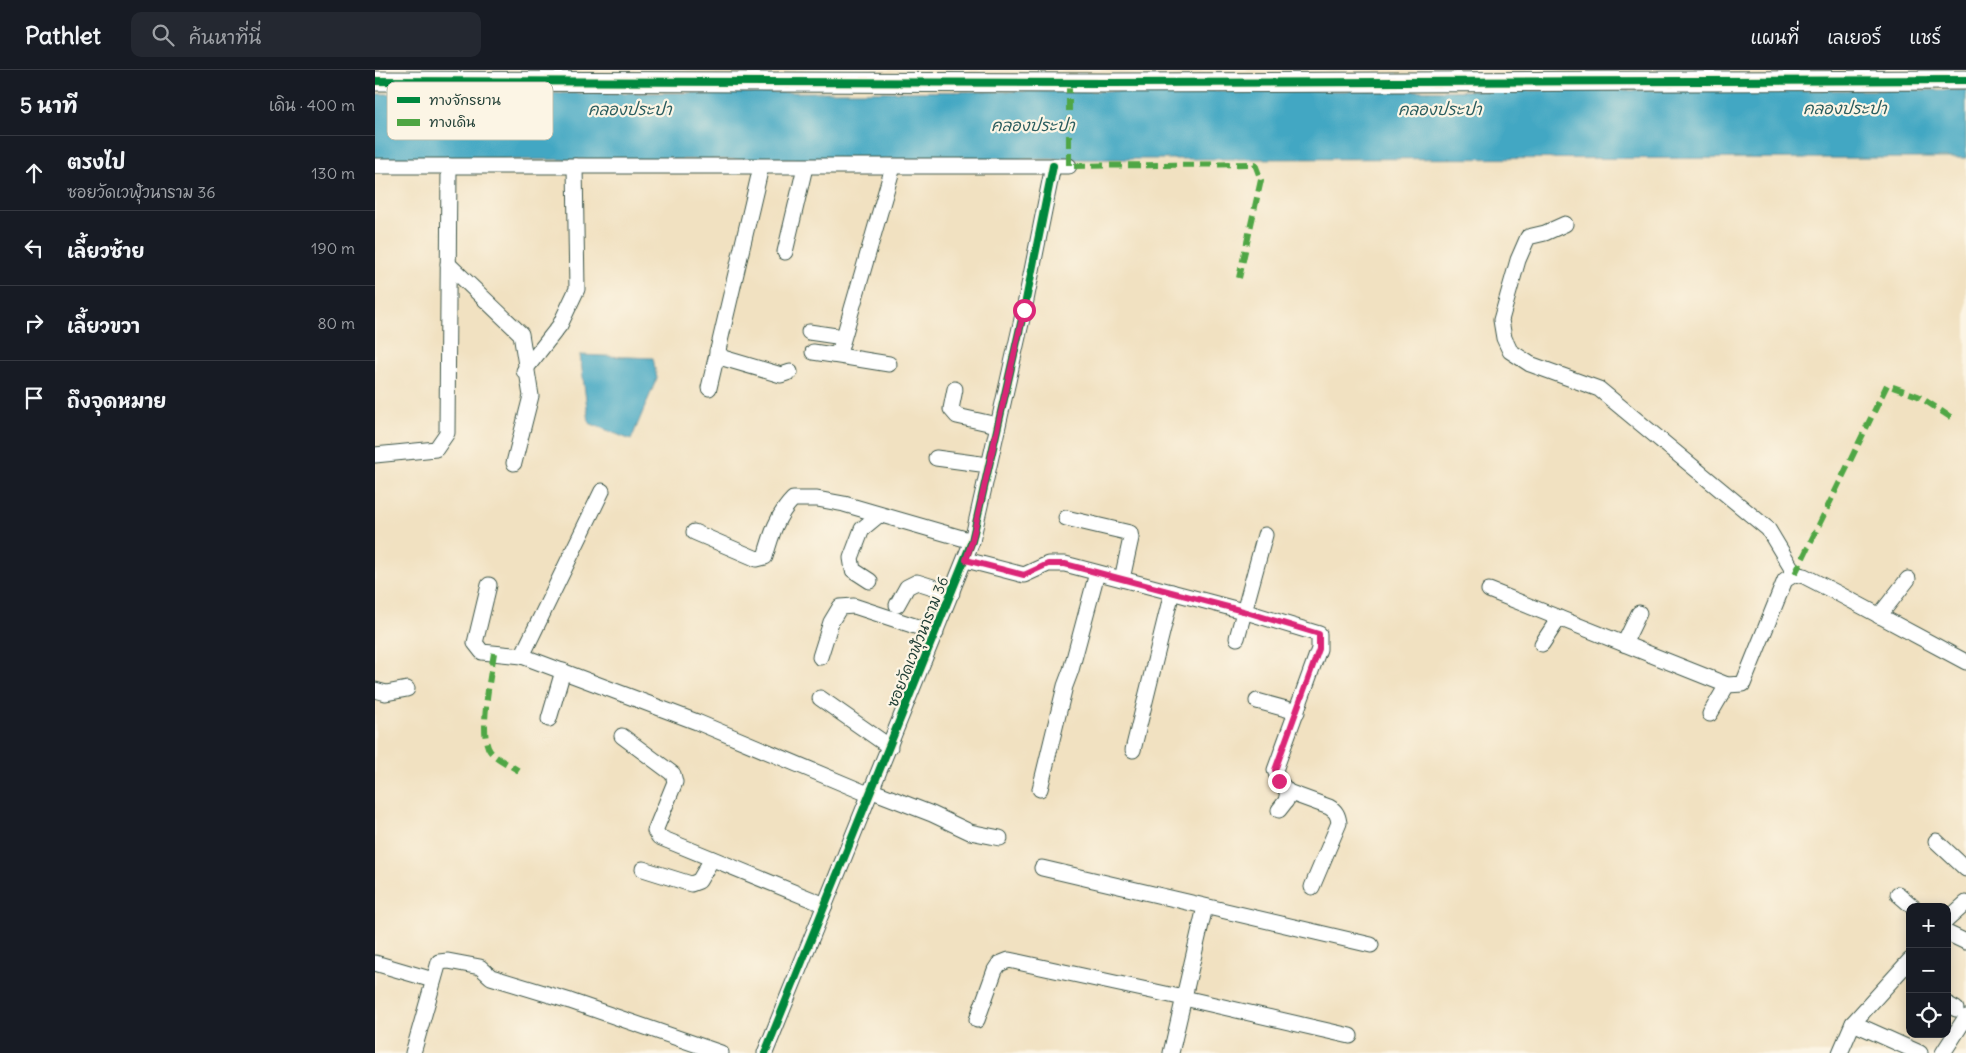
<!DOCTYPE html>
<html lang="th">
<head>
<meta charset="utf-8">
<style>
	body { margin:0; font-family:Delius,"Playpen Sans Thai",sans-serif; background:#242831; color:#f1f3f6 }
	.controls { position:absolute; right:15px; bottom:15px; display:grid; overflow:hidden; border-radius:10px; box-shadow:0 2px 12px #0003 }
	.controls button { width:45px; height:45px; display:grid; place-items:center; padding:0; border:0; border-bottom:1px solid #363941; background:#171b24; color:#f1f3f6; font:25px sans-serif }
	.stop { position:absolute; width:15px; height:15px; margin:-11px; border:4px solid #db2777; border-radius:50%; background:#fff }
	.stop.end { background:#db2777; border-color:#fff; box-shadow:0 1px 5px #0008 }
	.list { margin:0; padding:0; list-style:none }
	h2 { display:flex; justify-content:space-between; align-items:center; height:65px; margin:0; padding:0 20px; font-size:21px }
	h2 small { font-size:16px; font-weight:400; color:#9ea1a6 }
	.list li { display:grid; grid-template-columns:32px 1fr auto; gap:15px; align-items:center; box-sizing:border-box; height:75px; padding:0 20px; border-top:1px solid #363941 }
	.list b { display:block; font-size:19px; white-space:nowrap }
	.list p { margin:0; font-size:16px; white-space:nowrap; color:#9ea1a6 }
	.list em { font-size:16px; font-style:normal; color:#9ea1a6 }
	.icon { flex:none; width:28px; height:28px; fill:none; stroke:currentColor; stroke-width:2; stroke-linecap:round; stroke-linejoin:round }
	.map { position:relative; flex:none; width:1591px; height:983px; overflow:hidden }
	header { display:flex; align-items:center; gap:30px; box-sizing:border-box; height:70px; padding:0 25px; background:#171b24; border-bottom:1px solid #363941 }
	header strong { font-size:24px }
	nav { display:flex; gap:28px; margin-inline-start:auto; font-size:18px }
	.search { width:350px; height:45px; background:#242831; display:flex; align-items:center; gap:12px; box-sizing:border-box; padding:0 18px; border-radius:10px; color:#9ea1a6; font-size:19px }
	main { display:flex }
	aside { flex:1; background:#171b24 }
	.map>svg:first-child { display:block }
	.water { fill:#43a7c3; stroke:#31727c }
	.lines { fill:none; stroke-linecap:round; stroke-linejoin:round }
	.minor-casing { stroke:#3e5649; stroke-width:17 }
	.tertiary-casing { stroke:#3e5649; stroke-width:21 }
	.minor { stroke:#fff; stroke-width:15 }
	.tertiary { stroke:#fff; stroke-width:19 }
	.quiet { stroke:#4fa644; stroke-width:6; stroke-dasharray:12 6; stroke-linecap:butt }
	.cycleway-casing { stroke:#fcf5e5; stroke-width:11 }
	.cycleway { stroke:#00873e; stroke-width:8 }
	.route { stroke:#db2777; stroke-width:6 }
	.labels { text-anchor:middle; stroke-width:4.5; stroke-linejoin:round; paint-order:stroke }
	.street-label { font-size:15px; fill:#1f3d34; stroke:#fcf5e5 }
	.water-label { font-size:16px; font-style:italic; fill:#2a5d5f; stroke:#fcf5e5 }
	.key { fill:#fcf5e5; stroke:#babeb0; stroke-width:1 }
	.key-label { font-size:14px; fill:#1f3d34 }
</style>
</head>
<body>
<header>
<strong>Pathlet</strong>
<div class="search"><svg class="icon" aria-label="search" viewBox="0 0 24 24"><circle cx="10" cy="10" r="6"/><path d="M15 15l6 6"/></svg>ค้นหาที่นี่</div>
<nav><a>แผนที่</a><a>เลเยอร์</a><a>แชร์</a></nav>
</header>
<main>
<aside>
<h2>5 นาที<small>เดิน · 400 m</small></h2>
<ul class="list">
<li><svg class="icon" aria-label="ahead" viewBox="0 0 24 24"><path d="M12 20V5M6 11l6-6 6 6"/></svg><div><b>ตรงไป</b><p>ซอยวัดเวฬุวนาราม 36</p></div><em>130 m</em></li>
<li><svg class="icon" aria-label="left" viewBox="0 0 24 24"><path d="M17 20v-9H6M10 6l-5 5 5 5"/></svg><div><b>เลี้ยวซ้าย</b></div><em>190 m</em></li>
<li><svg class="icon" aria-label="right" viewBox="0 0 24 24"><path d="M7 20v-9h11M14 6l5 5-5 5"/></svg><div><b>เลี้ยวขวา</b></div><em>80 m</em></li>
<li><svg class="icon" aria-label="arrive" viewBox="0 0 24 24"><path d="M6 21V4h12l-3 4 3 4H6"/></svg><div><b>ถึงจุดหมาย</b></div></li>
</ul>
</aside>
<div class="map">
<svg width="1591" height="983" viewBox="0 0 1591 983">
	<rect width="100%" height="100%" fill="#fcf5e5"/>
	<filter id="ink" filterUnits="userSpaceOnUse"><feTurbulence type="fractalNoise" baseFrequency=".02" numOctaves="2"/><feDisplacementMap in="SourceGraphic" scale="10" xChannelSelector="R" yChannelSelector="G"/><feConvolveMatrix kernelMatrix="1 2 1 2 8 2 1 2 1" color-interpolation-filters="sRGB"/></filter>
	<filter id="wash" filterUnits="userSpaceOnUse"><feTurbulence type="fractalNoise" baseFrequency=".0096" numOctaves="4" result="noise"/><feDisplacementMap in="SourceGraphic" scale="20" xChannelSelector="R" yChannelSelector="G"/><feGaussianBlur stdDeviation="1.12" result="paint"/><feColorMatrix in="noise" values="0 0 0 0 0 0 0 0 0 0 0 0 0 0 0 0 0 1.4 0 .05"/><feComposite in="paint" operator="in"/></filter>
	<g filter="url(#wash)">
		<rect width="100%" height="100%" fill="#f1e1c1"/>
		<g class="water">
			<polygon points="1591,20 1591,88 0,90 0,24 692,21"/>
			<polygon points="205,285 278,288 282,308 256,370 214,353"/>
		</g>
	</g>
	<g filter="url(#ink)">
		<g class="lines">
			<defs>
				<g id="minor">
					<polyline points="0,96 694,96"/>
					<polyline points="1190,154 1170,163 1153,167 1143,190 1126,250 1129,268 1135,281 1155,294 1224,319 1393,459 1420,504"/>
					<polyline points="410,182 430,97"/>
					<polyline points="73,194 146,264 156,326 139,393"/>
					<polyline points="434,262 468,267"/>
					<polyline points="342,281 348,288 406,305 415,302"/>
					<polyline points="438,282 458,285 465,280 518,97"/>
					<polyline points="458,285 514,294"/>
					<polyline points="149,301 185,255 202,219 200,96"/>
					<polyline points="334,318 386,97"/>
					<polyline points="580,319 576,339 582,346 622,355"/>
					<polyline points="0,385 61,379 72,363 74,96"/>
					<polyline points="561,388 613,395"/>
					<polyline points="691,448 755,463 756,468 747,509"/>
					<path d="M319 462 382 489 390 487C396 466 402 445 418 429H442L469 434 597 471"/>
					<polyline points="591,490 649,505 673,494 690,494 868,541 944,564 944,579 900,700 904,711 913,722 911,731 904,740"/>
					<polyline points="495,511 478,500 476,488 487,459 504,445"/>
					<polyline points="114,515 100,573 107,582 147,586 322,652 493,724"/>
					<polyline points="1114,520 1352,615 1368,614 1410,510 1420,504 1429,506 1464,524 1591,592"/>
					<polyline points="522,535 532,517 542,512 577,523"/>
					<polyline points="1504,546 1533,509"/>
					<polyline points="862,568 890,465"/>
					<polyline points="1167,574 1184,548"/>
					<polyline points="1249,574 1264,543"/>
					<polyline points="147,586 227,421"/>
					<polyline points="445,587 456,552 465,537 479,536 561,563"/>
					<polyline points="0,620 11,623 32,619"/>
					<polyline points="445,628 515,677"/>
					<polyline points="882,631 922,642"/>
					<polyline points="1335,644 1352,615"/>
					<polyline points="174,649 188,601"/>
					<polyline points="247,666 298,704 300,712 280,761 284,767 450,835"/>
					<polyline points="758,680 797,522"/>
					<polyline points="665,719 690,616 696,600 722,503"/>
					<polyline points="495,720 557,744 595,762 625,768"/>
					<path d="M913 722 954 737C961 741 963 745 964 753L937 817"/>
					<polyline points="1561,771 1591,799"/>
					<polyline points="667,798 996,875"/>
					<polyline points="268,799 316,814 324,811 337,789"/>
					<polyline points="1523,824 1538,837"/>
					<polyline points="1572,850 1591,833"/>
					<polyline points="1572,863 1591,872"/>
					<polyline points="0,893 58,910"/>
					<polyline points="1572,934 1581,939"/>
					<polyline points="602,950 620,900 624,894 634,890 809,928 975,966"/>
					<polyline points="1478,953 1545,983"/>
					<polyline points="38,983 64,892 73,891 105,897 116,907 195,931 346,983"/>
					<polyline points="390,983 597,471 649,240 678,96"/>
					<polyline points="796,983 830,837"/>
					<polyline points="1465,983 1478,953 1535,890"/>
					<polyline points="1568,983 1591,947"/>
				</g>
				<polyline id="tertiary" points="0,11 733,13 1591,10"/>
			</defs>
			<use href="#minor" class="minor-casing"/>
			<use href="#tertiary" class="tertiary-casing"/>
			<use href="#minor" class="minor"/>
			<use href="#tertiary" class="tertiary"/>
			<g class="quiet">
				<polyline points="694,11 694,96 880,94 886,110 864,208"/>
				<polyline points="1420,504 1512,315 1543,326 1580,350"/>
				<path d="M119 583C116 603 103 665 115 681 121 689 135 695 144 701"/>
			</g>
			<defs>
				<g id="cycleway">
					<polyline points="0,11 733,13 1591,10"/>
					<polyline points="390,983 597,471 649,240 678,96"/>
				</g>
			</defs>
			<use href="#cycleway" class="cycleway-casing"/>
			<use href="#cycleway" class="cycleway"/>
		</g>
	</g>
	<g class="lines" filter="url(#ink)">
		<polyline class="route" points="649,240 597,471 591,490 649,505 673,494 690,494 868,541 944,564 944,579 900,700 904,711"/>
	</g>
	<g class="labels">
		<g class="street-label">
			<text transform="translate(543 572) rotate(-68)" y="5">ซอยวัดเวฬุวนาราม 36</text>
		</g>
		<g class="water-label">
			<text x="1470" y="44">คลองประปา</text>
			<text x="255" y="45">คลองประปา</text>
			<text x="1065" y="45">คลองประปา</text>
			<text x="658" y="61">คลองประปา</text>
		</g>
	</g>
	<rect x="12" y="12" width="166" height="58" rx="8" class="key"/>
	<rect x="22" y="27" width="23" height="6" fill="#00873e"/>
	<rect x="22" y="49" width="23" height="7" fill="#4fa644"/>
	<g class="key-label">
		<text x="54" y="35">ทางจักรยาน</text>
		<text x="54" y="57">ทางเดิน</text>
	</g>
</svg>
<div class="controls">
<button>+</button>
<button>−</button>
<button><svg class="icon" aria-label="locate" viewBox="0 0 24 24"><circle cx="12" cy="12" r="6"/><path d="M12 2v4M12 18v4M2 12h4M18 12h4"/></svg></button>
</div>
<div class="stop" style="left:649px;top:240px"></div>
<div class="stop end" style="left:904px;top:711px"></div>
</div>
</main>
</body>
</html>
